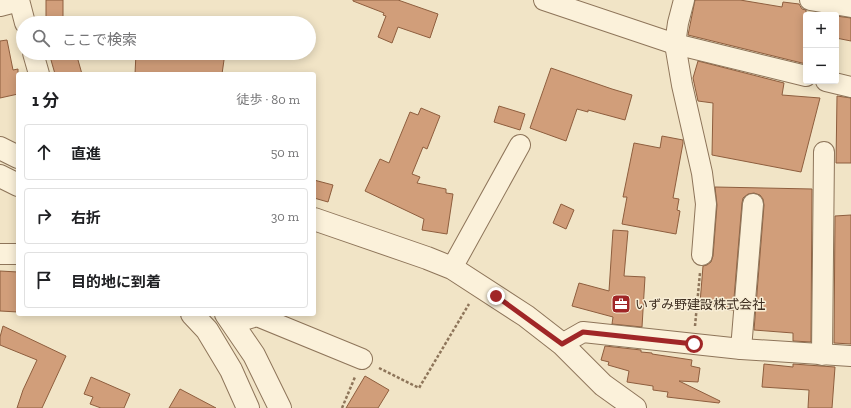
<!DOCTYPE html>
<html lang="ja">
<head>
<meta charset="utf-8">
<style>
	body { margin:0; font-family:"Zilla Slab","Noto Sans JP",serif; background:#f2f2f2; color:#202124 }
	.controls { position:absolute; right:12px; top:12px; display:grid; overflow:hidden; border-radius:4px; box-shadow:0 2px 10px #0003 }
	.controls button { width:36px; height:36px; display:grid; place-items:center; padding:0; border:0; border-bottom:1px solid #e0e0e0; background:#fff; color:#202124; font:20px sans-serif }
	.stop { position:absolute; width:12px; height:12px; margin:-9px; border:3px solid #a02627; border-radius:50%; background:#fff }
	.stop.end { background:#a02627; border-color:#fff; box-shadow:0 1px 4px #0008 }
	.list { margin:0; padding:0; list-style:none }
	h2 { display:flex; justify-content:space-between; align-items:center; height:52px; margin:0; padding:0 16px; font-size:17px }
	h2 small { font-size:13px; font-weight:400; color:#757577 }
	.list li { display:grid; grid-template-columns:26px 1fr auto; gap:12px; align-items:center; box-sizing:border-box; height:56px; margin:0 8px 8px; padding:0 8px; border:1px solid #e0e0e0; border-radius:4px }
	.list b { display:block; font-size:15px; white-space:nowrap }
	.list em { font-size:13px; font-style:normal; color:#757577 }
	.icon { flex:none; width:22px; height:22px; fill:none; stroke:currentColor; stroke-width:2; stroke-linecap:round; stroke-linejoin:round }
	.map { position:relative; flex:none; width:851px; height:408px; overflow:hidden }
	.search { position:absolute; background:#fff; box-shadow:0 2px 10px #0003; left:16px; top:16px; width:300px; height:44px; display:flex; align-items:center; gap:10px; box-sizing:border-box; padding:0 14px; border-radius:22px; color:#757577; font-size:15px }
	.panel { position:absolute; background:#fff; box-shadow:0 2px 10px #0003; left:16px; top:72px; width:300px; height:244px; border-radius:4px }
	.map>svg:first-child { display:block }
	.building { fill:#d19e7a; stroke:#8e5e3e }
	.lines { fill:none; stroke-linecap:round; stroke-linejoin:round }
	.minor-casing { stroke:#8e755a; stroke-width:22 }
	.tertiary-casing { stroke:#8e755a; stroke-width:24 }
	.path { stroke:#8e755a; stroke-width:2.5; stroke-dasharray:3 2; stroke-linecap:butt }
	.minor { stroke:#fbf1da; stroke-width:20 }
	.tertiary { stroke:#fbf1da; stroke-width:22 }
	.route { stroke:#a02627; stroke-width:5 }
	.labels { text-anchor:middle; stroke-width:3; stroke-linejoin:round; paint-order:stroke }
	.poi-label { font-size:13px; fill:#3d2d1f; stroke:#f8eed6; text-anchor:start }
</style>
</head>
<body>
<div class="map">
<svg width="851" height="408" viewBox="0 0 851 408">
	<rect width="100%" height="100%" fill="#f1e4c6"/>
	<g class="building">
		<polygon points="46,0 63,0 63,19 46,18"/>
		<polygon points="353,0 398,0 438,14 430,38 398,27 392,43 378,37 386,16 383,15 384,13 353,1"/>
		<polygon points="695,0 740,0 782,7 783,2 799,4 802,9 806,10 806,64 688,35"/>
		<polygon points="836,16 851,18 851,41 836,38"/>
		<polygon points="7,40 13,70 18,69 18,94 0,98 0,41"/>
		<polygon points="49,53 76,53 82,74 55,74"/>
		<polygon points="136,53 225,53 222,74 135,74"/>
		<polygon points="698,61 784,83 782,95 820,98 801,172 712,155 713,103 698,101 693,78"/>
		<polygon points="551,68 612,89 632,95 625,120 588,110 588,112 577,109 566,141 530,128"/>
		<polygon points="837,96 851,98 851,163 836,163"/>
		<polygon points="499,106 525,114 520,130 494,122"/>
		<polygon points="421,108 440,116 427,149 423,147 412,174 420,177 417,183 446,189 446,193 453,194 447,234 422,230 424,219 365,191 380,159 389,163 410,112 418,115"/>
		<polygon points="662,136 683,140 683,143 673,198 679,199 677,210 680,211 676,234 622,224 627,197 623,197 634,143 660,148"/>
		<polygon points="314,180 333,185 328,202 314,198"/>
		<polygon points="715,187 812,189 811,342 793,341 793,333 754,330 764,205 763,199 760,195 754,193 748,194 743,198 742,203 733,310 714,309 714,304 700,303 703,266 707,265 711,262 713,256 717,205"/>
		<polygon points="561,204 574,210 566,229 553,223"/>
		<polygon points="851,215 851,344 834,343 835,216"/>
		<polygon points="613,230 628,231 624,276 645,277 642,327 612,324 613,317 572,306 579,283 609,291"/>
		<polygon points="0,271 18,272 18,312 0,311"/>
		<polygon points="3,326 66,356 42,408 17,408 23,390 37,360 0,345 0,337"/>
		<polygon points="605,346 641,350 641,352 652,353 652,354 692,360 691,366 700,368 698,382 679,381 720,401 719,403 667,397 668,392 653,390 653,386 627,382 629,371 608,365 609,362 601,360"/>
		<polygon points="764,364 793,367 793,364 835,367 832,408 808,408 809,390 762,387"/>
		<polygon points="365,376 389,390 378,408 346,408"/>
		<polygon points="91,377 130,394 124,408 101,408 90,404 93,397 84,394"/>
		<polygon points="180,389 216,408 169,408"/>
	</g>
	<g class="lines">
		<defs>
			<g id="minor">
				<polyline points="19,0 25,23"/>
				<polyline points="544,0 675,44 806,76"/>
				<polyline points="684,0 678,23 675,44 682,85 702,173 706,204 702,255"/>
				<polyline points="810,0 851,7"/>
				<polyline points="0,6 19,1"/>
				<polyline points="33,53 39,74"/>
				<polyline points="826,81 851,87"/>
				<polyline points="0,254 18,254"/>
				<polyline points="452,268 520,145"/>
				<polyline points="234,323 257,316 362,359"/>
				<polyline points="562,344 583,332 741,349 851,356"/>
				<polyline points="741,349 753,204"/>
				<polyline points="822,355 824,152"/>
			</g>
			<g id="tertiary">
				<polyline points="0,148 18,157"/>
				<polyline points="0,176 18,185"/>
				<polyline points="314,219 427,258 452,268 526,316 562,344 603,385 635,408"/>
				<polyline points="192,314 207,330 231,370 248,408"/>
				<polyline points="226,314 254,355 280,408"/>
			</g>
		</defs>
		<use href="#minor" class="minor-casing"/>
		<use href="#tertiary" class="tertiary-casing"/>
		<g class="path">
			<polyline points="695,326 700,273"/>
			<polyline points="379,368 419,388 469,304"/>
			<polyline points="342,408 355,377"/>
		</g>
		<use href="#minor" class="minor"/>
		<use href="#tertiary" class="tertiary"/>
	</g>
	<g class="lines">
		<polyline class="route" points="496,296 562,344 583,332 694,344"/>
	</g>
	<defs>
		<symbol id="office-square" viewBox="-11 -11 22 22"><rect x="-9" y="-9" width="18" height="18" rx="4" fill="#a02627" stroke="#f8eed6"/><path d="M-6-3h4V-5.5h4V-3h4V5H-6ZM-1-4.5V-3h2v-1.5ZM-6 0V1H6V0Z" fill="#fff"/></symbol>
	</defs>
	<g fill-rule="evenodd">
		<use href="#office-square" x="610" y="293" width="22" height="22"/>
	</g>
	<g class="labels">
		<g class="poi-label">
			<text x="635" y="309">いずみ野建設株式会社</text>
		</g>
	</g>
</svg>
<div class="controls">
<button>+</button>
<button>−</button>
</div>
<div class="stop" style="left:694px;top:344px"></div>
<div class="stop end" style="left:496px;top:296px"></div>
<div class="search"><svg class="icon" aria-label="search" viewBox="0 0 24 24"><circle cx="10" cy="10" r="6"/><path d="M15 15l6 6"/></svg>ここで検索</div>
<section class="panel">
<h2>1 分<small>徒歩 · 80 m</small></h2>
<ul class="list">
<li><svg class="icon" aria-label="ahead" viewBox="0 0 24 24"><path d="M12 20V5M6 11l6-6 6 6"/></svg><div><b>直進</b></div><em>50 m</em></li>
<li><svg class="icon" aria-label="right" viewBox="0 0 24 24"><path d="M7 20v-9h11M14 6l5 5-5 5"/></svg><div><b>右折</b></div><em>30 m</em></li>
<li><svg class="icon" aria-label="arrive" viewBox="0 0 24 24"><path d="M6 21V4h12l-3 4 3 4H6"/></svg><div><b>目的地に到着</b></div></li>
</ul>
</section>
</div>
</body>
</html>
